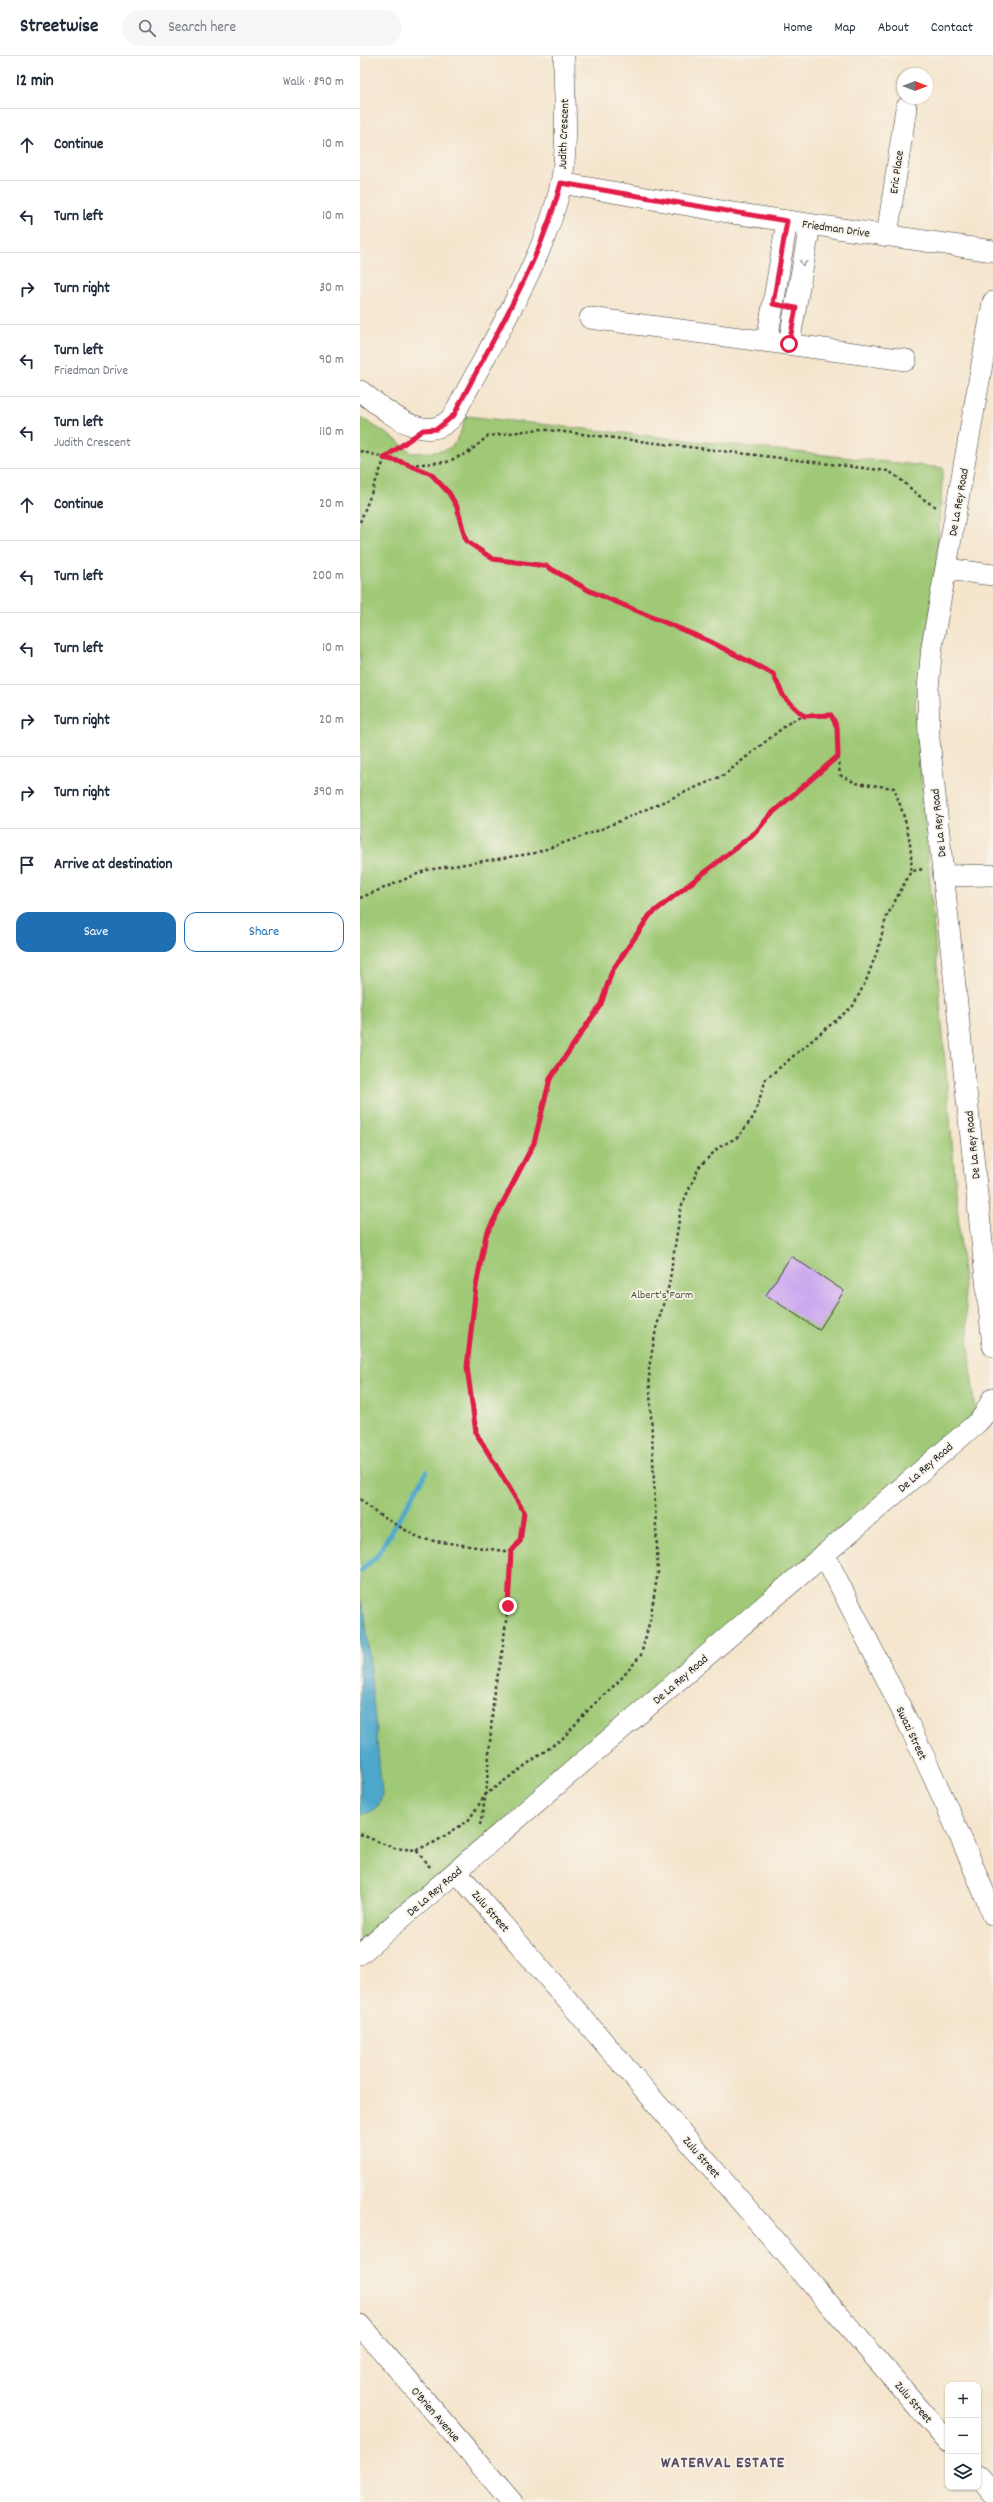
<!DOCTYPE html>
<html lang="en">
<head>
<meta charset="utf-8">
<style>
	body { margin:0; font-family:Dekko,sans-serif; background:#f6f6f7; color:#1f2937 }
	.controls { position:absolute; right:12px; bottom:12px; display:grid; overflow:hidden; border-radius:8px; box-shadow:0 1px 3px #0004 }
	.controls button { width:36px; height:36px; display:grid; place-items:center; padding:0; border:0; border-bottom:1px solid #e0e1e3; background:#fff; color:#1f2937; font:20px sans-serif }
	.compass { position:absolute; left:537px; top:12px; width:36px; height:36px; border-radius:50%; background:#fff; box-shadow:0 1px 3px #0004; rotate:90deg }
	.stop { position:absolute; width:12px; height:12px; margin:-9px; border:3px solid #e11d48; border-radius:50%; background:#fff }
	.stop.end { background:#e11d48; border-color:#fff; box-shadow:0 1px 4px #0008 }
	.list { margin:0; padding:0; list-style:none }
	h2 { display:flex; justify-content:space-between; align-items:center; height:52px; margin:0; padding:0 16px; font-size:17px }
	h2 small { font-size:13px; font-weight:400; color:#747a83 }
	.list li { display:grid; grid-template-columns:26px 1fr auto; gap:12px; align-items:center; box-sizing:border-box; height:72px; padding:0 16px; border-top:1px solid #e0e1e3 }
	.list b { display:block; font-size:15px; white-space:nowrap }
	.list p { margin:0; font-size:13px; white-space:nowrap; color:#747a83 }
	.list em { font-size:13px; font-style:normal; color:#747a83 }
	.actions { display:flex; gap:8px; padding:12px 16px }
	.actions a { flex:1; padding:9px 0; border:1px solid #1f6fb2; border-radius:12px; text-align:center; font-size:14px; color:#1f6fb2 }
	.actions .main { background:#1f6fb2; color:#fff }
	.icon { flex:none; width:22px; height:22px; fill:none; stroke:currentColor; stroke-width:2; stroke-linecap:round; stroke-linejoin:round }
	.map { position:relative; flex:none; width:633px; height:2446px; overflow:hidden }
	header { display:flex; align-items:center; gap:24px; box-sizing:border-box; height:56px; padding:0 20px; background:#fff; border-bottom:1px solid #e0e1e3 }
	header strong { font-size:19px }
	nav { display:flex; gap:22px; margin-inline-start:auto; font-size:14px }
	.search { width:280px; height:36px; background:#f6f6f7; display:flex; align-items:center; gap:10px; box-sizing:border-box; padding:0 14px; border-radius:22px; color:#747a83; font-size:15px }
	main { display:flex }
	aside { flex:1; background:#fff }
	.map>svg:first-child { display:block }
	.green { fill:#9fc976; stroke:#5e7249 }
	.water { fill:#4da7cb; stroke:#346274 }
	.lines { fill:none; stroke-linecap:round; stroke-linejoin:round }
	.stream { stroke:#4da7cb; stroke-width:5 }
	.building { fill:#cca8ef }
	.minor-casing { stroke:#3d3a37; stroke-width:22 }
	.path { stroke:#3d3a37; stroke-width:2.5; stroke-dasharray:3 3; stroke-linecap:butt }
	.minor { stroke:#fff; stroke-width:21 }
	.oneway { stroke:#999 }
	.route { stroke:#e11d48; stroke-width:5 }
	.labels { text-anchor:middle; stroke-width:3.5; stroke-linejoin:round; paint-order:stroke }
	.street-label { font-size:12px; fill:#1c1c1c; stroke:#f7f3e8 }
	.park-label { font-size:12px; fill:#4a593c; stroke:#f7f3e8 }
	.district-label { font-size:16px; font-weight:bold; letter-spacing:1px; fill:#5a4d66; stroke:#f7f3e8 }
</style>
</head>
<body>
<header>
<strong>Streetwise</strong>
<div class="search"><svg class="icon" aria-label="search" viewBox="0 0 24 24"><circle cx="10" cy="10" r="6"/><path d="M15 15l6 6"/></svg>Search here</div>
<nav><a>Home</a><a>Map</a><a>About</a><a>Contact</a></nav>
</header>
<main>
<aside>
<h2>12 min<small>Walk · 890 m</small></h2>
<ul class="list">
<li><svg class="icon" aria-label="ahead" viewBox="0 0 24 24"><path d="M12 20V5M6 11l6-6 6 6"/></svg><div><b>Continue</b></div><em>10 m</em></li>
<li><svg class="icon" aria-label="left" viewBox="0 0 24 24"><path d="M17 20v-9H6M10 6l-5 5 5 5"/></svg><div><b>Turn left</b></div><em>10 m</em></li>
<li><svg class="icon" aria-label="right" viewBox="0 0 24 24"><path d="M7 20v-9h11M14 6l5 5-5 5"/></svg><div><b>Turn right</b></div><em>30 m</em></li>
<li><svg class="icon" aria-label="left" viewBox="0 0 24 24"><path d="M17 20v-9H6M10 6l-5 5 5 5"/></svg><div><b>Turn left</b><p>Friedman Drive</p></div><em>90 m</em></li>
<li><svg class="icon" aria-label="left" viewBox="0 0 24 24"><path d="M17 20v-9H6M10 6l-5 5 5 5"/></svg><div><b>Turn left</b><p>Judith Crescent</p></div><em>110 m</em></li>
<li><svg class="icon" aria-label="ahead" viewBox="0 0 24 24"><path d="M12 20V5M6 11l6-6 6 6"/></svg><div><b>Continue</b></div><em>20 m</em></li>
<li><svg class="icon" aria-label="left" viewBox="0 0 24 24"><path d="M17 20v-9H6M10 6l-5 5 5 5"/></svg><div><b>Turn left</b></div><em>200 m</em></li>
<li><svg class="icon" aria-label="left" viewBox="0 0 24 24"><path d="M17 20v-9H6M10 6l-5 5 5 5"/></svg><div><b>Turn left</b></div><em>10 m</em></li>
<li><svg class="icon" aria-label="right" viewBox="0 0 24 24"><path d="M7 20v-9h11M14 6l5 5-5 5"/></svg><div><b>Turn right</b></div><em>20 m</em></li>
<li><svg class="icon" aria-label="right" viewBox="0 0 24 24"><path d="M7 20v-9h11M14 6l5 5-5 5"/></svg><div><b>Turn right</b></div><em>390 m</em></li>
<li><svg class="icon" aria-label="arrive" viewBox="0 0 24 24"><path d="M6 21V4h12l-3 4 3 4H6"/></svg><div><b>Arrive at destination</b></div></li>
</ul>
<div class="actions"><a class="main">Save</a><a>Share</a></div>
</aside>
<div class="map">
<svg width="633" height="2446" viewBox="0 0 633 2446">
	<rect width="100%" height="100%" fill="#f7f3e8"/>
	<filter id="ink" filterUnits="userSpaceOnUse"><feTurbulence type="fractalNoise" baseFrequency=".025" numOctaves="2"/><feDisplacementMap in="SourceGraphic" scale="8" xChannelSelector="R" yChannelSelector="G"/><feConvolveMatrix kernelMatrix="1 2 1 2 8 2 1 2 1" color-interpolation-filters="sRGB"/></filter>
	<filter id="wash" filterUnits="userSpaceOnUse"><feTurbulence type="fractalNoise" baseFrequency=".012" numOctaves="4" result="noise"/><feDisplacementMap in="SourceGraphic" scale="16" xChannelSelector="R" yChannelSelector="G"/><feGaussianBlur stdDeviation="0.9" result="paint"/><feColorMatrix in="noise" values="0 0 0 0 0 0 0 0 0 0 0 0 0 0 0 0 0 1.4 0 .05"/><feComposite in="paint" operator="in"/></filter>
	<g filter="url(#wash)">
		<rect width="100%" height="100%" fill="#f5e5cd"/>
		<path class="green" d="M106 360 583 412 575 529 555 648 615 1360 0 1889V361L35 383 52 397C90 395 95 398 106 360Z"/>
		<path class="water" d="M0 1543 5 1559 22 1738C20 1753 14 1755 0 1759Z"/>
		<g class="lines">
			<polyline class="stream" points="0,1515 16,1501 67,1416"/>
		</g>
		<g id="blocks">
			<polygon class="building" points="431,1200 484,1235 459,1274 406,1239"/>
		</g>
	</g>
	<g filter="url(#ink)">
		<use href="#blocks" fill-opacity="0" stroke="#3d3a37" stroke-width="1"/>
		<g class="lines">
			<defs>
				<g id="minor">
					<polyline points="201,127 373,157 633,195"/>
					<polyline points="527,180 546,52"/>
					<polyline points="633,246 572,590 568,633 569,683 633,1290"/>
					<polyline points="230,262 546,304"/>
					<polyline points="407,285 427,165"/>
					<polyline points="429,288 450,169"/>
					<path d="M0 335C26 354 67 393 94 359 130 288 185 204 201 128 209 87 204 41 204 0"/>
					<polyline points="586,513 633,519"/>
					<polyline points="583,820 633,819"/>
					<path d="M464 1498C524 1616 584 1736 633 1859"/>
					<polyline points="97,1816 588,2386"/>
					<polyline points="0,1898 618,1366 624,1359 633,1342"/>
					<polyline points="0,2269 152,2446"/>
					<polyline points="618,2420 633,2438"/>
				</g>
			</defs>
			<use href="#minor" class="minor-casing"/>
			<g class="path">
				<polyline points="0,395 42,406 71,418 89,437 97,451 107,485 133,503 186,510 230,535 349,585 413,618 424,641 444,660 471,659 477,671 478,700 410,759 396,776 290,859 252,915 241,948 190,1023 174,1087 126,1179 116,1230 107,1311 117,1377 164,1456 161,1485 151,1496 148,1550 141,1605 134,1635 126,1738 120,1769"/>
				<path d="M50 409 87 406 109 396 128 380 180 373 528 415C546 425 558 443 577 451"/>
				<polyline points="0,466 25,402 45,387"/>
				<path d="M478 701 480 719 496 727 534 732C544 759 553 785 551 815L564 813"/>
				<polyline points="0,842 67,814 175,797 237,775 364,719 430,666 444,660"/>
				<polyline points="0,1443 16,1457 61,1483 151,1496"/>
				<polyline points="0,1778 33,1792 56,1794 69,1810 72,1811"/>
				<polyline points="56,1794 75,1786 108,1765 126,1738 203,1682 232,1650 260,1624 281,1599 290,1564 298,1516 289,1312 296,1273 309,1229 321,1151 339,1111 359,1091 378,1081 394,1060 406,1023 493,950 506,925 519,890 526,862 551,815"/>
			</g>
			<use href="#minor" class="minor"/>
		</g>
		<defs><path id="oneway-chevron" d="M-2-3.5L2.5 0L-2 3.5" fill="none" stroke-width="1.6" stroke-linecap="round" stroke-linejoin="round"/></defs>
		<use class="oneway" href="#oneway-chevron" transform="translate(443 207) rotate(100)"/>
	</g>
	<g class="lines" filter="url(#ink)">
		<path class="route" d="M148 1550 151 1496 160 1485 164 1456 116 1377 107 1311 116 1230 126 1179 174 1087 190 1023 241 948 252 915 290 859 396 776 410 759 478 700 477 671 471 659 444 660 424 641 413 618 349 585 230 535 186 510 133 503 106 485 97 451 89 437 71 418 42 406 24 402 63 374 77 373 94 359C132 283 179 210 201 127L427 165 413 248 436 252 429 288"/>
	</g>
	<g class="labels">
		<g class="street-label">
			<text transform="translate(203 78) rotate(-88)" y="4">Judith Crescent</text>
			<text transform="translate(536 116) rotate(-82)" y="4">Eric Place</text>
			<text transform="translate(476 172) rotate(8)" y="4">Friedman Drive</text>
			<text transform="translate(598 446) rotate(-80)" y="4">De La Rey Road</text>
			<text transform="translate(578 767) rotate(-96)" y="4">De La Rey Road</text>
			<text transform="translate(612 1089) rotate(-96)" y="4">De La Rey Road</text>
			<text transform="translate(565 1411) rotate(-41)" y="4">De La Rey Road</text>
			<text transform="translate(320 1623) rotate(-41)" y="4">De La Rey Road</text>
			<text transform="translate(552 1677) rotate(65)" y="4">Swazi Street</text>
			<text transform="translate(74 1835) rotate(-41)" y="4">De La Rey Road</text>
			<text transform="translate(131 1855) rotate(49)" y="4">Zulu Street</text>
			<text transform="translate(342 2101) rotate(49)" y="4">Zulu Street</text>
			<text transform="translate(554 2346) rotate(49)" y="4">Zulu Street</text>
			<text transform="translate(76 2358) rotate(49)" y="4">O'Brien Avenue</text>
		</g>
		<g class="park-label">
			<text x="302" y="1242">Albert's Farm</text>
		</g>
		<g class="district-label">
			<text x="363" y="2411">WATERVAL ESTATE</text>
		</g>
	</g>
</svg>
<div class="controls">
<button>+</button>
<button>−</button>
<button><svg class="icon" aria-label="layers" viewBox="0 0 24 24"><path d="M12 4l9 5-9 5-9-5zM3 14l9 5 9-5"/></svg></button>
</div>
<svg class="compass" viewBox="-18 -18 36 36"><path d="M0-13l5 13h-10z" fill="#e53935"/><path d="M0 13l5-13h-10z" fill="#747a83"/></svg>
<div class="stop" style="left:429px;top:288px"></div>
<div class="stop end" style="left:148px;top:1550px"></div>
</div>
</main>
</body>
</html>
